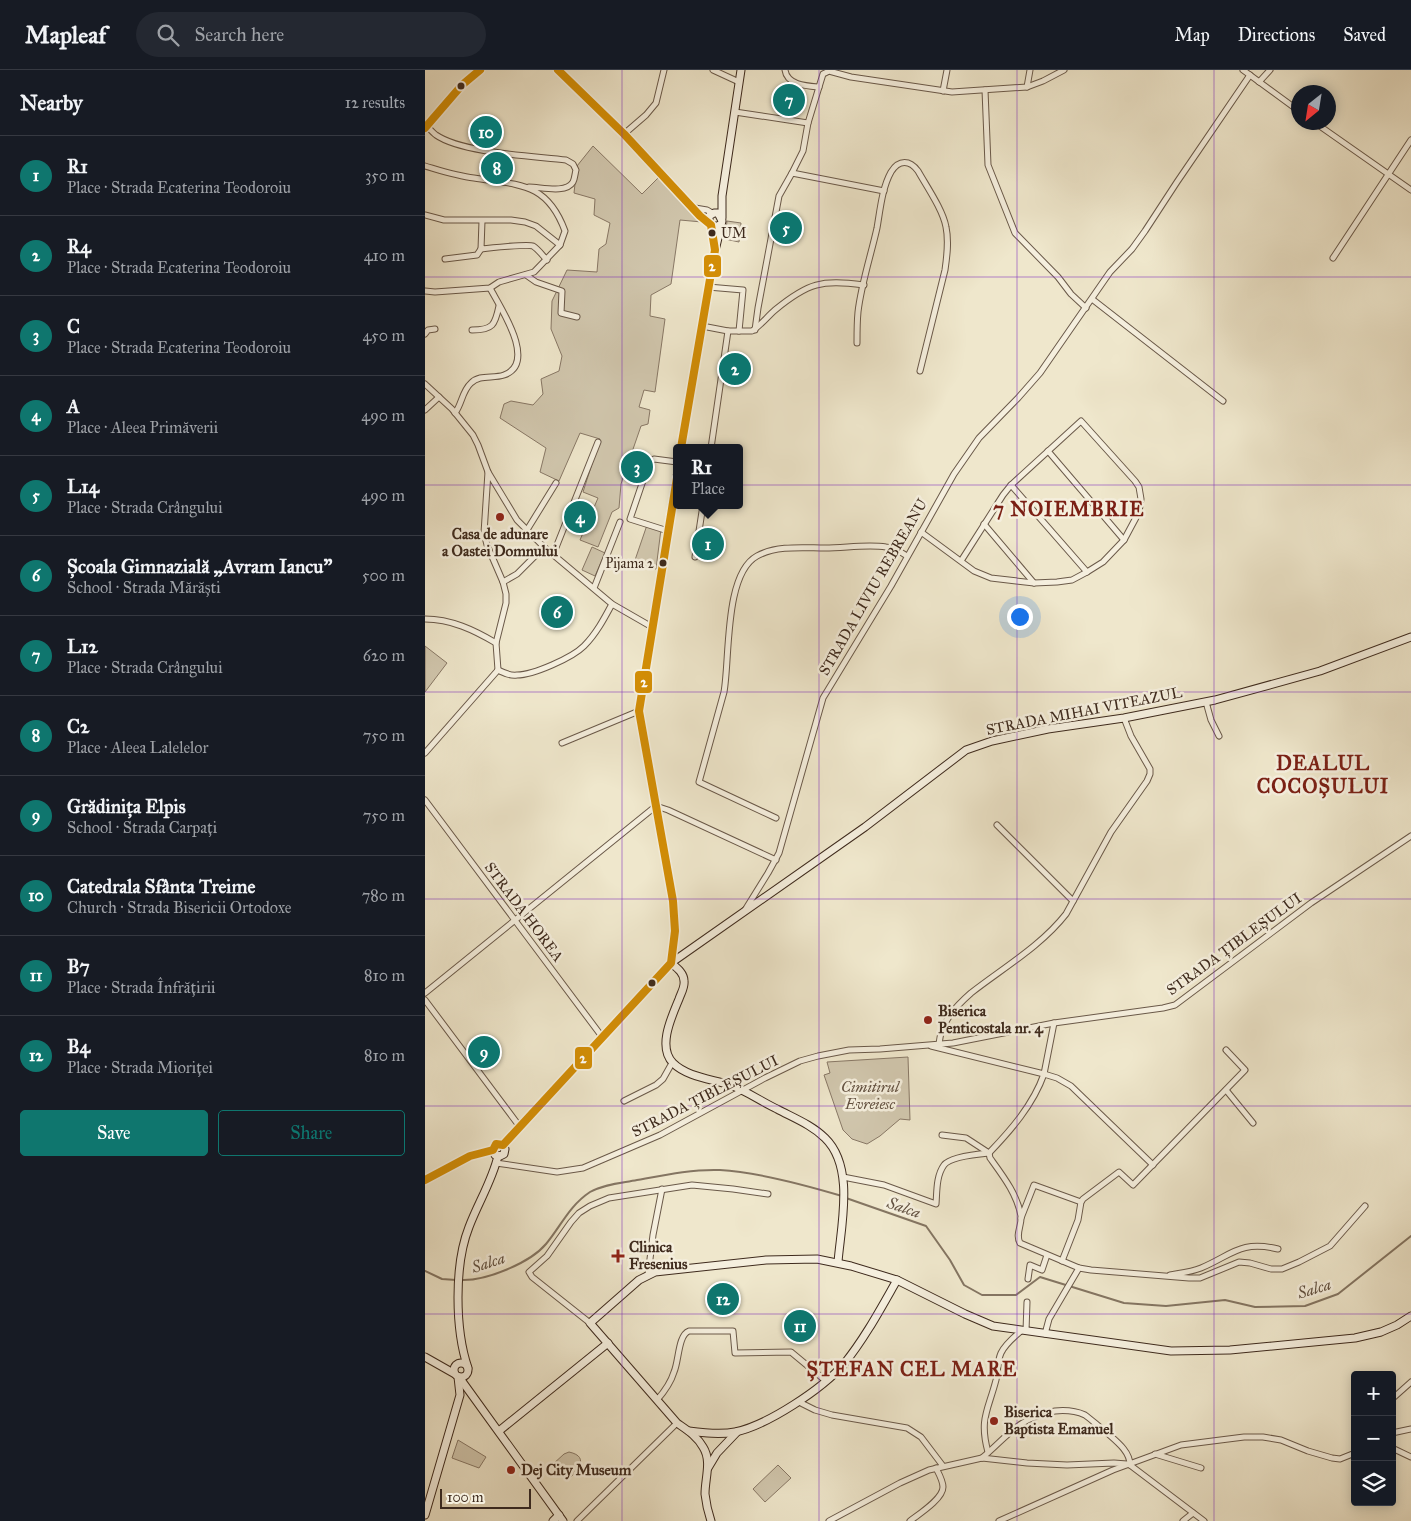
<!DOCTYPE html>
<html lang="en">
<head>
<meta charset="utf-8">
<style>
	body { margin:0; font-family:"IM FELL Great Primer",serif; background:#242831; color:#f1f3f6 }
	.controls { position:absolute; right:15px; bottom:15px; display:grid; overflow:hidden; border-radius:5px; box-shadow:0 2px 12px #0003 }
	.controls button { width:45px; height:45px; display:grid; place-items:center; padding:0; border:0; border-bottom:1px solid #363941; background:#171b24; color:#f1f3f6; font:25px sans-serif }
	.compass { position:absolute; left:866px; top:15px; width:45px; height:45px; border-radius:50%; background:#171b24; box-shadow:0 2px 12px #0003; rotate:210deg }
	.scale { position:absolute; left:15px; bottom:12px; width:91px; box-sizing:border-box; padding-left:5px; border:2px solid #3e2a1d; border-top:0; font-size:14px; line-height:18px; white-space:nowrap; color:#3e2a1d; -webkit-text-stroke:4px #f5efde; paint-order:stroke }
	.you { position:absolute; left:594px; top:546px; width:18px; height:18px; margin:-12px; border:4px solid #fff; border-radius:50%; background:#1a73e8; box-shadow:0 0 0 8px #1a73e833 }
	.badge { display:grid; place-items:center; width:32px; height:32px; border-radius:50%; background:#0f766e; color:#fff; font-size:16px; font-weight:700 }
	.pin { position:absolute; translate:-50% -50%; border:2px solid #fff; box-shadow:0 1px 5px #0006 }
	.popup { position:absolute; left:248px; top:374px; width:70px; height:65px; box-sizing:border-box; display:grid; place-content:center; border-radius:5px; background:#171b24; filter:drop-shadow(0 1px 4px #0005); font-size:16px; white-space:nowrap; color:#9ea1a6 }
	.popup b { font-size:19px; color:#f1f3f6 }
	.popup::after { content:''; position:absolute; left:50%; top:100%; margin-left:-10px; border:10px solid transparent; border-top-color:#171b24 }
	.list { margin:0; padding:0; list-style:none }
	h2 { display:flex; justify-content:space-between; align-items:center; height:65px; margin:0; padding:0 20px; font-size:21px }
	h2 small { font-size:16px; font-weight:400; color:#9ea1a6 }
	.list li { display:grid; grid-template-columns:32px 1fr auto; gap:15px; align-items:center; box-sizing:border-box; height:80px; padding:0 20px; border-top:1px solid #363941 }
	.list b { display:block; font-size:19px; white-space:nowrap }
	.list p { margin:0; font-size:16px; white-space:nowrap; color:#9ea1a6 }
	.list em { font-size:16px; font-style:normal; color:#9ea1a6 }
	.actions { display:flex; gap:10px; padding:15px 20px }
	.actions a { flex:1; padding:11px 0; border:1px solid #0f766e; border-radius:5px; text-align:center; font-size:18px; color:#0f766e }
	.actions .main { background:#0f766e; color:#fff }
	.icon { flex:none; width:28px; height:28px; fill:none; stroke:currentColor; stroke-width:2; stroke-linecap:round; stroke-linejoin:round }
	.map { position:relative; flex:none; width:986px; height:1451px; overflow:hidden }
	header { display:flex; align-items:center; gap:30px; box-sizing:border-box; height:70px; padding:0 25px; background:#171b24; border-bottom:1px solid #363941 }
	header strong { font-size:24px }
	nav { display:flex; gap:28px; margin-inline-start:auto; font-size:18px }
	.search { width:350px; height:45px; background:#242831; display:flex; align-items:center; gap:12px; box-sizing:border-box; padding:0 18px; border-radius:28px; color:#9ea1a6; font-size:19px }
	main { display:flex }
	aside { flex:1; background:#171b24 }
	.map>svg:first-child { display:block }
	.green { fill:#d1c7ae; stroke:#887866 }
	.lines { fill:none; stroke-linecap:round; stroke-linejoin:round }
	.stream { stroke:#847562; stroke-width:2 }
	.street-casing { stroke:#6a5949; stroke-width:7 }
	.secondary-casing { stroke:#3e2a1d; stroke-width:9 }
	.street { stroke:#f5efde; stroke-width:5 }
	.secondary { stroke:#f5efde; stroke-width:7 }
	.bus-1-casing { stroke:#f5efde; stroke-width:11 }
	.bus-1 { stroke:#d28d06; stroke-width:8 }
	.grid { fill:none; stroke:#7b2cbf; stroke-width:1; stroke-opacity:0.55 }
	.bus-dot { fill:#3e2a1d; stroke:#f5efde; stroke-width:2 }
	.poi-dot { fill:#8f2418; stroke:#f5efde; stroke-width:2 }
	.labels { text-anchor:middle; stroke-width:5; stroke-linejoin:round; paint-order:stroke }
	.bus-label { font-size:14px; fill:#3e2a1d; stroke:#f5efde; text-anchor:start }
	.poi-label { font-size:15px; font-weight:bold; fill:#3e2a1d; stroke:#f5efde; text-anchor:start }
	.street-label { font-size:15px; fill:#3e2a1d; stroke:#f5efde }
	.park-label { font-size:15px; font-style:italic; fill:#635141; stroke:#f5efde }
	.water-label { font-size:16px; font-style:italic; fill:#615040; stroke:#f5efde }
	.district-label { font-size:20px; font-weight:bold; letter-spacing:1px; fill:#7a1f14; stroke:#f5efde }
	.line-badge { stroke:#f5efde; stroke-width:2 }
	.badge-label { font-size:14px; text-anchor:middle; font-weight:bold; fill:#fff }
</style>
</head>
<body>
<header>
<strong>Mapleaf</strong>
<div class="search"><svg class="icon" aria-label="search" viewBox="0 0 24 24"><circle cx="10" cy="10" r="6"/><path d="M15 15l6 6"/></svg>Search here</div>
<nav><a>Map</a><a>Directions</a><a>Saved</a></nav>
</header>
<main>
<aside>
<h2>Nearby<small>12 results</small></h2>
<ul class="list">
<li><span class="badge">1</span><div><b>R1</b><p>Place · Strada Ecaterina Teodoroiu</p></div><em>350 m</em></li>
<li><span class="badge">2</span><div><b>R4</b><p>Place · Strada Ecaterina Teodoroiu</p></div><em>410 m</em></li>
<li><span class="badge">3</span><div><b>C</b><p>Place · Strada Ecaterina Teodoroiu</p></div><em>450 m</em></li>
<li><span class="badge">4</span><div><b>A</b><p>Place · Aleea Primăverii</p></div><em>490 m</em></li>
<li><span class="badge">5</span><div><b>L14</b><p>Place · Strada Crângului</p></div><em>490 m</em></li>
<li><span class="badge">6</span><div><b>Școala Gimnazială „Avram Iancu”</b><p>School · Strada Mărăști</p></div><em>500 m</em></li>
<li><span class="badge">7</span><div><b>L12</b><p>Place · Strada Crângului</p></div><em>620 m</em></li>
<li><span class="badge">8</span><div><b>C2</b><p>Place · Aleea Lalelelor</p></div><em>750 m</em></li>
<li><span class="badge">9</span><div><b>Grădinița Elpis</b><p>School · Strada Carpați</p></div><em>750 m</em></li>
<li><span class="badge">10</span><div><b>Catedrala Sfânta Treime</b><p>Church · Strada Bisericii Ortodoxe</p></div><em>780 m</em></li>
<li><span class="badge">11</span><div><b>B7</b><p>Place · Strada Înfrățirii</p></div><em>810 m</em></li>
<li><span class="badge">12</span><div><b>B4</b><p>Place · Strada Mioriței</p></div><em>810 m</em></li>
</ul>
<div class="actions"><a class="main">Save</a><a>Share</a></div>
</aside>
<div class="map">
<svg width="986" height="1451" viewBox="0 0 986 1451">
	<rect width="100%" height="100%" fill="#efe7cc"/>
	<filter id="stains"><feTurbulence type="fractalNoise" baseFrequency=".004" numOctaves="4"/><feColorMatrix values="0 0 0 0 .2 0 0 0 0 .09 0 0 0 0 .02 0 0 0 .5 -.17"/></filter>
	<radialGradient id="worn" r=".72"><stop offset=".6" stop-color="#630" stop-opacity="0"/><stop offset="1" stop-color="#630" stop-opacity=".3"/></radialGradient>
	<g class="green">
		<polygon points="168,76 217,124 234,107 277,152 255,150 246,214 226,225 225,246 240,249 230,322 219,320 214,337 225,340 223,354 216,356 196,414 194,438 187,442 173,477 155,470 173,428 158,422 175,369 155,363 134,411 115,402 121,378 75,348 79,334 86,331 108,335 118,324 116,309 134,301 137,286 126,259 127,231 142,200 172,202 174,179 181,174 185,153 169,145 170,129 149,123 152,96"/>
		<polygon points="302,151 316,153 314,172 300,169"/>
		<polygon points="222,455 236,459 231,499 209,493"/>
		<polygon points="167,477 180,483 170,506 157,500"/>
		<polygon points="0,576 22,593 0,622"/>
		<polygon points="483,987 485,1050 475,1049 455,1066 442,1074 427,1069 418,1060 399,1005 405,1003 402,992"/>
		<polygon points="33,1370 61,1387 54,1398 27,1388"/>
		<path d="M144 1382C167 1387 150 1403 142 1411L127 1395 139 1384Z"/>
		<polygon points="353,1395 366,1408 340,1432 328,1419"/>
	</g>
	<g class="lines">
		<g class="stream">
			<polyline points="421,1128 501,1156 525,1190 539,1215 557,1225 591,1225 615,1207 699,1233 741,1236 800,1230 830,1237 880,1236 913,1224 986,1166"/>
			<polyline points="0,1201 17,1209 31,1210"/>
			<path d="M36 1210C61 1211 105 1193 121 1174 136 1156 144 1136 165 1122 179 1114 197 1113 212 1110 239 1105 267 1099 295 1100 333 1102 380 1115 417 1126"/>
		</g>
		<defs>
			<g id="street">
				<polyline points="133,0 199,64 267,136 275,146 284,153"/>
				<polyline points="288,0 314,12"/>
				<path d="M360 0C362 15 381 16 394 17"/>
				<polyline points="818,0 874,41"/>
				<polyline points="834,12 845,0"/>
				<polyline points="602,17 605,0"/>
				<polyline points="560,20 563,95 590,163 633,207 646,224 661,238"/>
				<polyline points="518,21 522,0"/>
				<polyline points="310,42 383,53 398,4 404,1 426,7 527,22 602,17 618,11 639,0"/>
				<polyline points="889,52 986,120"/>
				<path d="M0 54C4 58 7 62 11 65 37 83 108 86 141 90L148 94 151 100C150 103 150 108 148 112 141 124 116 117 104 117"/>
				<polyline points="0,58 37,15 55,0"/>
				<polyline points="199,64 221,45 231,33 239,0"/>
				<path d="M0 96C17 101 32 106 49 108 94 115 122 112 140 161L135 175 109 202 74 212 65 218 10 222 0 221"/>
				<polyline points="367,103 378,81 383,53"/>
				<polyline points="270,138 282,140 287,143"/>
				<polyline points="0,145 19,150 86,150 100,152 111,156 135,175"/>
				<path d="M57 151 56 179C64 178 103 174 108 176 113 179 118 186 122 190"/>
				<polyline points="908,188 986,70"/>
				<polyline points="20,189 52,185 56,179"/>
				<polyline points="101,205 111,212 137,221 136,243 152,247"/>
				<polyline points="283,217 318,220 314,261"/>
				<polyline points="667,229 798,331"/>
				<path d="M277 256 303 261H327C334 257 343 246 350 240 384 212 396 210 439 215"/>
				<path d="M47 260C68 260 70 255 74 236"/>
				<polyline points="330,260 333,238 354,126 367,103 459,121"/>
				<polyline points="0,264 3,260 10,259"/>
				<path d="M432 273C432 263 432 252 433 242 436 215 446 185 452 158 455 141 457 118 466 102 474 89 485 90 493 101 502 117 518 140 521 157 524 171 522 186 520 200L495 301"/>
				<polyline points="0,314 27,339 48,365 53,375 63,402 92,450 119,477 187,534 227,557"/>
				<polyline points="0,340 14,327"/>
				<path d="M30 343C37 334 37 321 46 313 55 304 68 309 79 305 113 293 75 237 65 218"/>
				<polyline points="286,378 303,261"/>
				<polyline points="623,381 699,470"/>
				<polyline points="63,402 59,463 62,475 78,512 81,524 81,533 71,573 73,600"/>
				<polyline points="586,415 662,502"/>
				<polyline points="559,454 609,513"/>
				<polyline points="102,460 131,413"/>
				<polyline points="243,461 205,449 224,393 229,389 252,392"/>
				<polyline points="496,462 549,501 566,508 609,513 632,512 647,510 662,502 678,492 699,470 714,442 716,429 714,417 710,411 656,351 586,415 578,425 536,491"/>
				<polyline points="128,485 173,372"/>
				<polyline points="270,487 278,435"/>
				<polyline points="78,512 92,504 119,477"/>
				<polyline points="169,518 195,452"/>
				<path d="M0 549C26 549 49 560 71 573"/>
				<path d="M73 600C79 603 85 606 92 605 108 605 147 588 159 576 171 564 179 549 187 534"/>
				<polyline points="781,632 786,650 794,666"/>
				<polyline points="137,673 214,641"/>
				<polyline points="0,683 73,600"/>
				<polyline points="0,730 178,968"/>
				<path d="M351 748 274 712 299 622C305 589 299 504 332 486 352 475 379 478 400 478 420 478 442 474 461 477 469 478 476 482 482 486"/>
				<polyline points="572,755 648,831"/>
				<polyline points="320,840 343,803 354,783 398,628 466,516 529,404 554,368 593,328 615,303 685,202 707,179 720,161 752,112 825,5"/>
				<polyline points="0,923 231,736 243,740 351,790"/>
				<polyline points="0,930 95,1057"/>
				<path d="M514 974C516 952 530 937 546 923 578 898 616 876 641 844L686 762 722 711 725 704V699L706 666 699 648"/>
				<polyline points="506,976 619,1004 629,953"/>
				<polyline points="801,1020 828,1053"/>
				<polyline points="199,1031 231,1015 238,1009 247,993"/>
				<polyline points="517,1065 541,1068 564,1083"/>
				<path d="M564 1083 565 1088C578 1106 592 1124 596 1146 597 1156 590 1164 595 1173L654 1198 666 1200 764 1208H775L814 1192 825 1193 846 1199H857L874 1192 905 1176 940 1136"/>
				<path d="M564 1083C586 1060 608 1035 619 1004L632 1008 646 1016 728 1095"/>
				<polyline points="71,1093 132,1102 158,1098 235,1065 340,1008 375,991 393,986 424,980 455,979 528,973 629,953 738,938 750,935 886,833 986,766"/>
				<path d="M418 1107 459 1115 511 1134C512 1122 511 1106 519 1095 525 1087 553 1084 564 1083"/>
				<polyline points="596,1148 609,1115 656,1132"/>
				<polyline points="637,1191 653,1150 656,1132 658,1129 694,1102 708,1115 820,1000 801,980"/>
				<polyline points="223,1205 228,1165 237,1119"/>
				<path d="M745 1205C756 1203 766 1202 776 1198 807 1185 815 1170 853 1179"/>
				<polyline points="603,1209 605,1195 617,1200 622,1185"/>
				<polyline points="165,1253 107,1207 104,1202 122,1186 146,1152 154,1143 165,1136 184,1128 267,1115 308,1119 343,1124"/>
				<polyline points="601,1261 602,1232"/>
				<polyline points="620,1264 624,1249 654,1198"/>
				<polyline points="967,1329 986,1312"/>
				<path d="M232 1330C239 1322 246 1312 249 1302 254 1291 253 1265 264 1261H308L310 1283 366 1282 401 1311"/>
				<polyline points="374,1332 390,1340 407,1345 482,1358 496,1367 518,1396"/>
				<polyline points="967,1363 986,1359"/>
				<polyline points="967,1378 986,1387"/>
				<path d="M563 1382C554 1349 563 1341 571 1310 573 1301 572 1292 576 1283 580 1274 589 1267 597 1260"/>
				<polyline points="730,1384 776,1398"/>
				<path d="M557 1388C584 1365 593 1348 630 1341 640 1340 651 1341 660 1345 667 1350 674 1357 681 1362 691 1371 705 1381 705 1395"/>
				<polyline points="705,1395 779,1451"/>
				<polyline points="152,1451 252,1353"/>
				<polyline points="404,1451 475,1413 504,1400 557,1388 602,1393 642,1395 689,1393 702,1394"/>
				<path d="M485 1451C494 1444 518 1429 518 1417 518 1411 514 1404 511 1398"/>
				<polyline points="574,1451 688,1400 756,1375 819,1367 838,1367 856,1370 883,1381 907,1388 915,1389 930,1383"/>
				<polyline points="758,1451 768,1443"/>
			</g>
			<g id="secondary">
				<polyline points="297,148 297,126 316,0"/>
				<polyline points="286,155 290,177"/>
				<polyline points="256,378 289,185 297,151 293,143 289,143 284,146 284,153 287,156 293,156 296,154"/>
				<polyline points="246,893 250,861 248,831 214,641 252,406"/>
				<path d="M246 893C252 898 259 903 259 911 260 917 256 923 254 929 247 946 232 977 248 993 262 1007 287 1009 305 1015 320 1020 337 1032 352 1039 369 1048 387 1055 400 1068 430 1097 416 1155 413 1192"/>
				<polyline points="78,1075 246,893 440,757 541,680 567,671 623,659 699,648 790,630 895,601 986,567"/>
				<polyline points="68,1080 71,1074 78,1075"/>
				<polyline points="70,1085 75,1086 79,1084 80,1079 78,1075"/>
				<polyline points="0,1110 45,1086 68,1080"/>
				<polyline points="0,1287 30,1304"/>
				<circle cx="36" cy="1300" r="7"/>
				<path d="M43 1298C30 1260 29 1195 44 1157 53 1133 67 1111 73 1086"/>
				<polyline points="34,1307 138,1451"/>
				<polyline points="74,1361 183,1273"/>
				<path d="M264 1361C279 1363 295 1365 310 1362 343 1355 397 1319 419 1294 440 1268 456 1238 472 1210"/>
				<polyline points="283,1398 292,1383 312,1362"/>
				<polyline points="0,1445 35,1325 33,1307"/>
				<polyline points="128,1451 134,1445"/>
				<path d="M286 1451C283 1442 281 1433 280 1424 280 1408 287 1391 278 1377 272 1366 262 1360 252 1353L165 1253 214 1210 230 1202 341 1190 392 1189 426 1196 472 1210 540 1244 568 1256 746 1281 805 1280 930 1268 956 1262 972 1255 986 1246"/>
			</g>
		</defs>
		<use href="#street" class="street-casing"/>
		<use href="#secondary" class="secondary-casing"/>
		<use href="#street" class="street"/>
		<use href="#secondary" class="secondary"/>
		<defs>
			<g id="bus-1">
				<polyline points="133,0 199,64 275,146 286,155 290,180 256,378"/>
				<polyline points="0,58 37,15 55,0"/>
				<polyline points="0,1110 45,1086 68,1080 71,1074 78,1075 246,893 250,861 248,831 214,641 252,408"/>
			</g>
		</defs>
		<use href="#bus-1" class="bus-1-casing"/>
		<use href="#bus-1" class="bus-1"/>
	</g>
	<path class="grid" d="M197 0V1451M394 0V1451M592 0V1451M789 0V1451M0 207H986M0 415H986M0 622H986M0 829H986M0 1036H986M0 1244H986"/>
	<g class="bus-dot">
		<circle cx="36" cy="16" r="4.5"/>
		<circle cx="287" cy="163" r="4.5"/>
		<circle cx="238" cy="493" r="4.5"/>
		<circle cx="227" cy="913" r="4.5"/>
	</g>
	<g class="poi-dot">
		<circle cx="75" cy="447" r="5"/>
		<circle cx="503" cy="950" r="5"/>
		<path d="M190.5 1178.5h5v5h5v5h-5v5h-5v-5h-5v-5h5z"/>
		<circle cx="569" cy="1351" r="5"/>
		<circle cx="86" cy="1400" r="5"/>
	</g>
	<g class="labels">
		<g class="bus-label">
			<text x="296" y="168">UM</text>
			<text x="229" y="498" text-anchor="end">Pijama 2</text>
		</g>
		<g class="poi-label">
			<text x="75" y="469" text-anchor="middle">Casa de adunare<tspan x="75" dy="17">a Oastei Domnului</tspan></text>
			<text x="513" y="946">Biserica<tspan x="513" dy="17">Penticostala nr. 4</tspan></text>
			<text x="204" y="1182">Clinica<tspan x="204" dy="17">Fresenius</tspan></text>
			<text x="579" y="1347">Biserica<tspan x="579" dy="17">Baptista Emanuel</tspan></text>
			<text x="96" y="1405">Dej City Museum</text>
		</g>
		<g class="street-label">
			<text transform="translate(448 517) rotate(-60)" y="5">STRADA LIVIU REBREANU</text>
			<text transform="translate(659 641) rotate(-11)" y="5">STRADA MIHAI VITEAZUL</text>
			<text transform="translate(99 842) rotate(53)" y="5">STRADA HOREA</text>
			<text transform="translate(809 874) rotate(-36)" y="5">STRADA ȚIBLEȘULUI</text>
			<text transform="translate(280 1026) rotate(-27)" y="5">STRADA ȚIBLEȘULUI</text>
		</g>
		<g class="park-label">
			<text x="445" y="1022">Cimitirul<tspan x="445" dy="17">Evreiesc</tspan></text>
		</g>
		<g class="water-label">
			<text transform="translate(479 1137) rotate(19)" y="6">Salca</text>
			<text transform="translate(63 1192) rotate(-18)" y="6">Salca</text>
			<text transform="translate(889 1218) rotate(-17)" y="6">Salca</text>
		</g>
		<g class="district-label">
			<text x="644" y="446">7 NOIEMBRIE</text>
			<text x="898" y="700">DEALUL<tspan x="898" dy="23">COCOȘULUI</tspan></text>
			<text x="487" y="1306">ȘTEFAN CEL MARE</text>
		</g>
	</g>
	<g class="line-badge">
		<rect x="278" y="184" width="19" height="24" rx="5" fill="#d28d06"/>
		<rect x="209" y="600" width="19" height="24" rx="5" fill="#d28d06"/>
		<rect x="149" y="976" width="19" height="24" rx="5" fill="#d28d06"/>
	</g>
	<g class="badge-label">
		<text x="287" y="201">2</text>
		<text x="219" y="617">2</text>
		<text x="158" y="993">2</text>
	</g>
	<rect width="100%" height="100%" filter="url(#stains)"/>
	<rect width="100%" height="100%" fill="url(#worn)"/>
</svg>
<div class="controls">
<button>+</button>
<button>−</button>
<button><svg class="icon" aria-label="layers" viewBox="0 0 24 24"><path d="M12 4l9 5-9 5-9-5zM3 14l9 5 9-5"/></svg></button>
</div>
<svg class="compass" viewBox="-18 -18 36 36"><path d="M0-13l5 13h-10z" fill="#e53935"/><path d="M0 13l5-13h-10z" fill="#9ea1a6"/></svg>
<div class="scale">100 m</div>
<div class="you"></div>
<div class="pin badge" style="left:283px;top:474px">1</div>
<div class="popup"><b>R1</b>Place</div>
<div class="pin badge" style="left:310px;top:299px">2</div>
<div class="pin badge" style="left:212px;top:397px">3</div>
<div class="pin badge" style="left:155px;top:447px">4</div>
<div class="pin badge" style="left:361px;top:158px">5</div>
<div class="pin badge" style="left:132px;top:542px">6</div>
<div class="pin badge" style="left:364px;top:30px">7</div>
<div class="pin badge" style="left:72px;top:98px">8</div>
<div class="pin badge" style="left:59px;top:982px">9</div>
<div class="pin badge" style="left:61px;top:62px">10</div>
<div class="pin badge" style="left:375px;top:1256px">11</div>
<div class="pin badge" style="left:298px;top:1229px">12</div>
</div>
</main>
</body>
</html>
